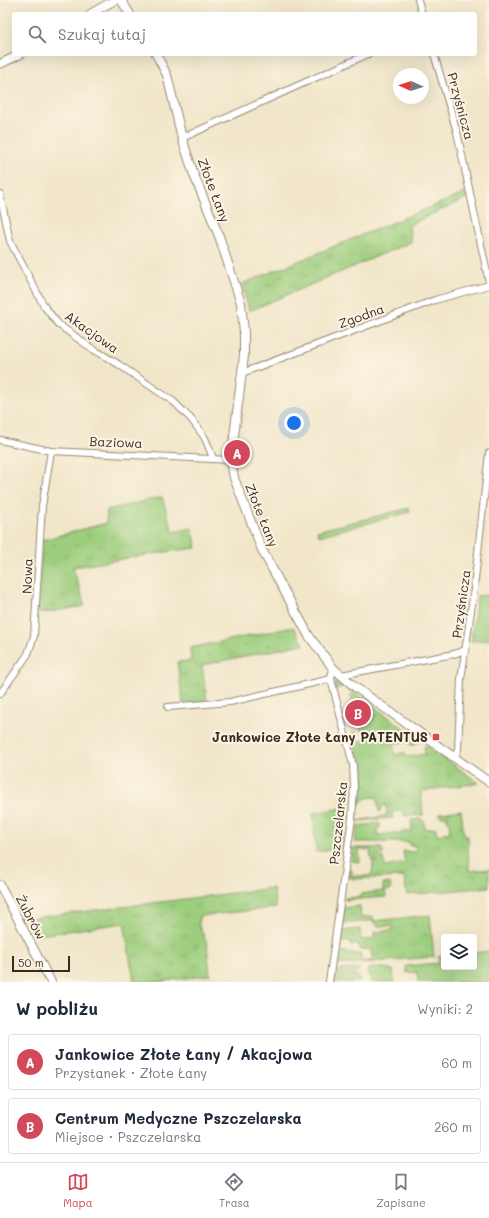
<!DOCTYPE html>
<html lang="pl">
<head>
<meta charset="utf-8">
<style>
	body { margin:0; font-family:Mali,sans-serif; background:#f6f6f7; color:#1f2937 }
	.controls { position:absolute; right:12px; bottom:12px; display:grid; overflow:hidden; border-radius:4px; box-shadow:0 4px 16px #0002 }
	.controls button { width:36px; height:36px; display:grid; place-items:center; padding:0; border:0; border-bottom:1px solid #e0e1e3; background:#fff; color:#1f2937; font:20px sans-serif }
	.compass { position:absolute; left:393px; top:68px; width:36px; height:36px; border-radius:50%; background:#fff; box-shadow:0 4px 16px #0002; rotate:273deg }
	.scale { position:absolute; left:12px; bottom:10px; width:58px; box-sizing:border-box; padding-left:4px; border:2px solid #3b2a1e; border-top:0; font-size:11px; line-height:14px; white-space:nowrap; color:#3b2a1e; -webkit-text-stroke:3px #fcf5e5; paint-order:stroke }
	.you { position:absolute; left:294px; top:423px; width:14px; height:14px; margin:-10px; border:3px solid #fff; border-radius:50%; background:#1a73e8; box-shadow:0 0 0 6px #1a73e833 }
	.badge { display:grid; place-items:center; width:26px; height:26px; border-radius:50%; background:#d1495b; color:#fff; font-size:13px; font-weight:700 }
	.pin { position:absolute; translate:-50% -50%; border:2px solid #fff; box-shadow:0 1px 4px #0006 }
	.list { margin:0; padding:0; list-style:none }
	h2 { display:flex; justify-content:space-between; align-items:center; height:52px; margin:0; padding:0 16px; font-size:17px }
	h2 small { font-size:13px; font-weight:400; color:#747a83 }
	.list li { display:grid; grid-template-columns:26px 1fr auto; gap:12px; align-items:center; box-sizing:border-box; height:56px; margin:0 8px 8px; padding:0 8px; border:1px solid #e0e1e3; border-radius:4px }
	.list b { display:block; font-size:15px; white-space:nowrap }
	.list p { margin:0; font-size:13px; white-space:nowrap; color:#747a83 }
	.list em { font-size:13px; font-style:normal; color:#747a83 }
	.icon { flex:none; width:22px; height:22px; fill:none; stroke:currentColor; stroke-width:2; stroke-linecap:round; stroke-linejoin:round }
	.map { position:relative; flex:none; width:489px; height:982px; overflow:hidden }
	.search { position:absolute; background:#fff; box-shadow:0 4px 16px #0002; left:12px; right:12px; top:12px; height:44px; display:flex; align-items:center; gap:10px; box-sizing:border-box; padding:0 14px; border-radius:4px; color:#747a83; font-size:15px }
	.sheet { height:180px; background:#fff }
	nav { display:flex; justify-content:space-around; align-items:center; box-sizing:border-box; height:56px; border-top:1px solid #e0e1e3; background:#fff; font-size:11px; color:#747a83 }
	nav a { display:grid; justify-items:center; gap:2px }
	nav .on { color:#d1495b }
	.map>svg:first-child { display:block }
	.grass { fill:url(#grass-tufts); stroke:#6c7c4e }
	.lines { fill:none; stroke-linecap:round; stroke-linejoin:round }
	.street-casing { stroke:#968874; stroke-width:8 }
	.secondary-casing { stroke:#968874; stroke-width:10 }
	.street { stroke:#fff; stroke-width:6 }
	.secondary { stroke:#fff; stroke-width:8 }
	.poi-dot { fill:#d1495b; stroke:#fcf5e5; stroke-width:1.5 }
	.labels { text-anchor:middle; stroke-width:4; stroke-linejoin:round; paint-order:stroke }
	.street-label { font-size:13px; fill:#3b2a1e; stroke:#fcf5e5 }
	.poi-label { font-size:13px; font-weight:bold; fill:#3b2a1e; stroke:#fcf5e5; text-anchor:end }
</style>
</head>
<body>
<div class="map">
<svg width="489" height="982" viewBox="0 0 489 982">
	<defs>
		<pattern id="grass-tufts" width="24" height="20" patternUnits="userSpaceOnUse"><rect width="24" height="20" fill="#9dce7e"/><path d="M3 7l-1-3M5 7V3M7 7l1-3M15 17l-1-3M17 17v-4M19 17l1-3" fill="none" stroke="#88b16c"/></pattern>
	</defs>
	<rect width="100%" height="100%" fill="#fcf5e5"/>
	<filter id="ink" filterUnits="userSpaceOnUse"><feTurbulence type="fractalNoise" baseFrequency=".025" numOctaves="2"/><feDisplacementMap in="SourceGraphic" scale="8" xChannelSelector="R" yChannelSelector="G"/><feConvolveMatrix kernelMatrix="1 2 1 2 8 2 1 2 1" color-interpolation-filters="sRGB"/></filter>
	<filter id="wash" filterUnits="userSpaceOnUse"><feTurbulence type="fractalNoise" baseFrequency=".012" numOctaves="4" result="noise"/><feDisplacementMap in="SourceGraphic" scale="16" xChannelSelector="R" yChannelSelector="G"/><feGaussianBlur stdDeviation="0.9" result="paint"/><feColorMatrix in="noise" values="0 0 0 0 0 0 0 0 0 0 0 0 0 0 0 0 0 1.4 0 .05"/><feComposite in="paint" operator="in"/></filter>
	<g filter="url(#wash)">
		<rect width="100%" height="100%" fill="#f1e6c9"/>
		<g class="grass">
			<polygon points="465,193 467,198 409,225 411,242 249,311 242,284"/>
			<path d="M162 497 173 532 192 528 197 548C156 552 115 561 73 567L85 606 43 613 38 612 42 540 106 523 107 510Z"/>
			<polygon points="409,508 410,512 319,536 317,531"/>
			<polygon points="489,595 489,640 471,641 477,596"/>
			<polygon points="293,627 304,644 202,665 207,701 183,703 177,662 191,661 190,648"/>
			<polygon points="339,680 420,741 412,746 407,741 393,744 395,755 405,752 406,757 425,754 424,747 426,745 479,783 421,791 423,815 404,816 404,811 392,812 393,818 358,821 387,815 386,806 383,805 381,811 379,812 377,797 366,798 358,806 360,767 352,733 356,732 358,742 372,738 370,729 361,731 360,726 365,725 364,720 367,719 364,705 357,706 350,696 353,693 343,686 335,689 336,682"/>
			<polygon points="347,807 341,848 316,852 313,813"/>
			<polygon points="461,810 464,836 468,836 469,871 489,869 489,887 407,895 404,877 354,879 348,877 349,869 352,870 352,876 367,876 372,874 373,863 383,857 385,867 405,863 403,851 416,852 416,846 410,846 409,842 354,842 358,826 380,823 380,828 377,828 378,835 412,831 411,820 421,819 424,821 425,829 436,828 436,833 441,835 443,833 450,832 449,820 447,820 447,816 440,816 440,813"/>
			<polygon points="353,848 381,848 383,851 383,854 372,862 370,850 359,850 360,862 351,861"/>
			<polygon points="390,883 391,890 385,891 386,897 345,900 345,898 360,897 361,894 383,891 383,884"/>
			<polygon points="273,888 276,908 199,916 199,926 207,943 210,975 156,982 134,982 124,923 39,935 32,918"/>
			<polygon points="360,906 361,918 373,916 374,921 430,915 434,957 338,965 336,962 337,951 360,954 362,962 372,961 371,949 360,950 359,944 351,945 351,941 338,942 340,931 360,929 361,940 374,939 374,932 393,930 392,926 377,926 372,921 342,924 344,908"/>
			<polygon points="489,951 489,982 418,982 417,972 407,973 406,966 439,963 438,957 444,956 444,967 474,967 474,953"/>
			<polygon points="371,968 384,968 393,970 394,982 371,982 368,970"/>
			<polygon points="360,969 355,974 335,975 338,970"/>
			<polygon points="359,976 360,982 334,982 334,977"/>
		</g>
	</g>
	<g filter="url(#ink)">
		<g class="lines">
			<defs>
				<g id="street">
					<polyline points="418,0 422,14"/>
					<polyline points="434,54 457,132 489,282"/>
					<polyline points="182,138 368,54"/>
					<polyline points="0,194 10,241 44,306 58,324 91,348 118,364 174,402 191,419 205,438 213,458"/>
					<polyline points="242,373 435,300 489,285"/>
					<polyline points="0,440 51,451 231,460"/>
					<polyline points="341,675 454,654 465,650"/>
					<polyline points="0,694 28,654 34,636 42,506 51,451"/>
					<polyline points="168,707 230,702 331,679"/>
					<polyline points="455,758 458,749 461,679 473,597 489,453"/>
					<polyline points="329,982 352,818 354,788 353,765 331,679 333,668"/>
				</g>
				<g id="secondary">
					<polyline points="121,0 130,14"/>
					<polyline points="90,14 115,0"/>
					<polyline points="156,54 167,75 182,138 194,175 219,236 241,303 244,332 244,356 231,460 234,478 262,550 309,636 333,668 355,687 489,782"/>
					<polyline points="0,64 21,54"/>
					<polyline points="0,885 51,982"/>
				</g>
			</defs>
			<use href="#street" class="street-casing"/>
			<use href="#secondary" class="secondary-casing"/>
			<use href="#street" class="street"/>
			<use href="#secondary" class="secondary"/>
		</g>
	</g>
	<rect class="poi-dot" x="432" y="733" width="8" height="8" rx="2"/>
	<g class="labels">
		<g class="street-label">
			<text transform="translate(461 106) rotate(75)" y="5">Przyśnicza</text>
			<text transform="translate(214 190) rotate(69)" y="5">Złote Łany</text>
			<text transform="translate(361 316) rotate(-20)" y="5">Zgodna</text>
			<text transform="translate(92 332) rotate(35)" y="5">Akacjowa</text>
			<text transform="translate(116 442) rotate(2)" y="5">Baziowa</text>
			<text transform="translate(262 515) rotate(68)" y="5">Złote Łany</text>
			<text transform="translate(27 576) rotate(-88)" y="5">Nowa</text>
			<text transform="translate(461 604) rotate(-82)" y="5">Przyśnicza</text>
			<text transform="translate(338 823) rotate(-84)" y="5">Pszczelarska</text>
			<text transform="translate(31 917) rotate(62)" y="5">Żubrów</text>
		</g>
		<g class="poi-label">
			<text x="428" y="742">Jankowice Złote Łany PATENTUS</text>
		</g>
	</g>
</svg>
<div class="controls">
<button><svg class="icon" aria-label="layers" viewBox="0 0 24 24"><path d="M12 4l9 5-9 5-9-5zM3 14l9 5 9-5"/></svg></button>
</div>
<svg class="compass" viewBox="-18 -18 36 36"><path d="M0-13l5 13h-10z" fill="#e53935"/><path d="M0 13l5-13h-10z" fill="#747a83"/></svg>
<div class="scale">50 m</div>
<div class="you"></div>
<div class="pin badge" style="left:237px;top:453px">A</div>
<div class="pin badge" style="left:358px;top:713px">B</div>
<div class="search"><svg class="icon" aria-label="search" viewBox="0 0 24 24"><circle cx="10" cy="10" r="6"/><path d="M15 15l6 6"/></svg>Szukaj tutaj</div>
</div>
<section class="sheet">
<h2>W pobliżu<small>Wyniki: 2</small></h2>
<ul class="list">
<li><span class="badge">A</span><div><b>Jankowice Złote Łany / Akacjowa</b><p>Przystanek · Złote Łany</p></div><em>60 m</em></li>
<li><span class="badge">B</span><div><b>Centrum Medyczne Pszczelarska</b><p>Miejsce · Pszczelarska</p></div><em>260 m</em></li>
</ul>
</section>
<nav>
<a class="on"><svg class="icon" aria-label="map" viewBox="0 0 24 24"><path d="M3 6l6-2 6 2 6-2v14l-6 2-6-2-6 2zM9 4v14M15 6v14"/></svg>Mapa</a>
<a><svg class="icon" aria-label="directions" viewBox="0 0 24 24"><path d="M12 3l9 9-9 9-9-9zM9 14v-3h6M13 9l2 2-2 2"/></svg>Trasa</a>
<a><svg class="icon" aria-label="saved" viewBox="0 0 24 24"><path d="M7 4h10v16l-5-4-5 4z"/></svg>Zapisane</a>
</nav>
</body>
</html>
